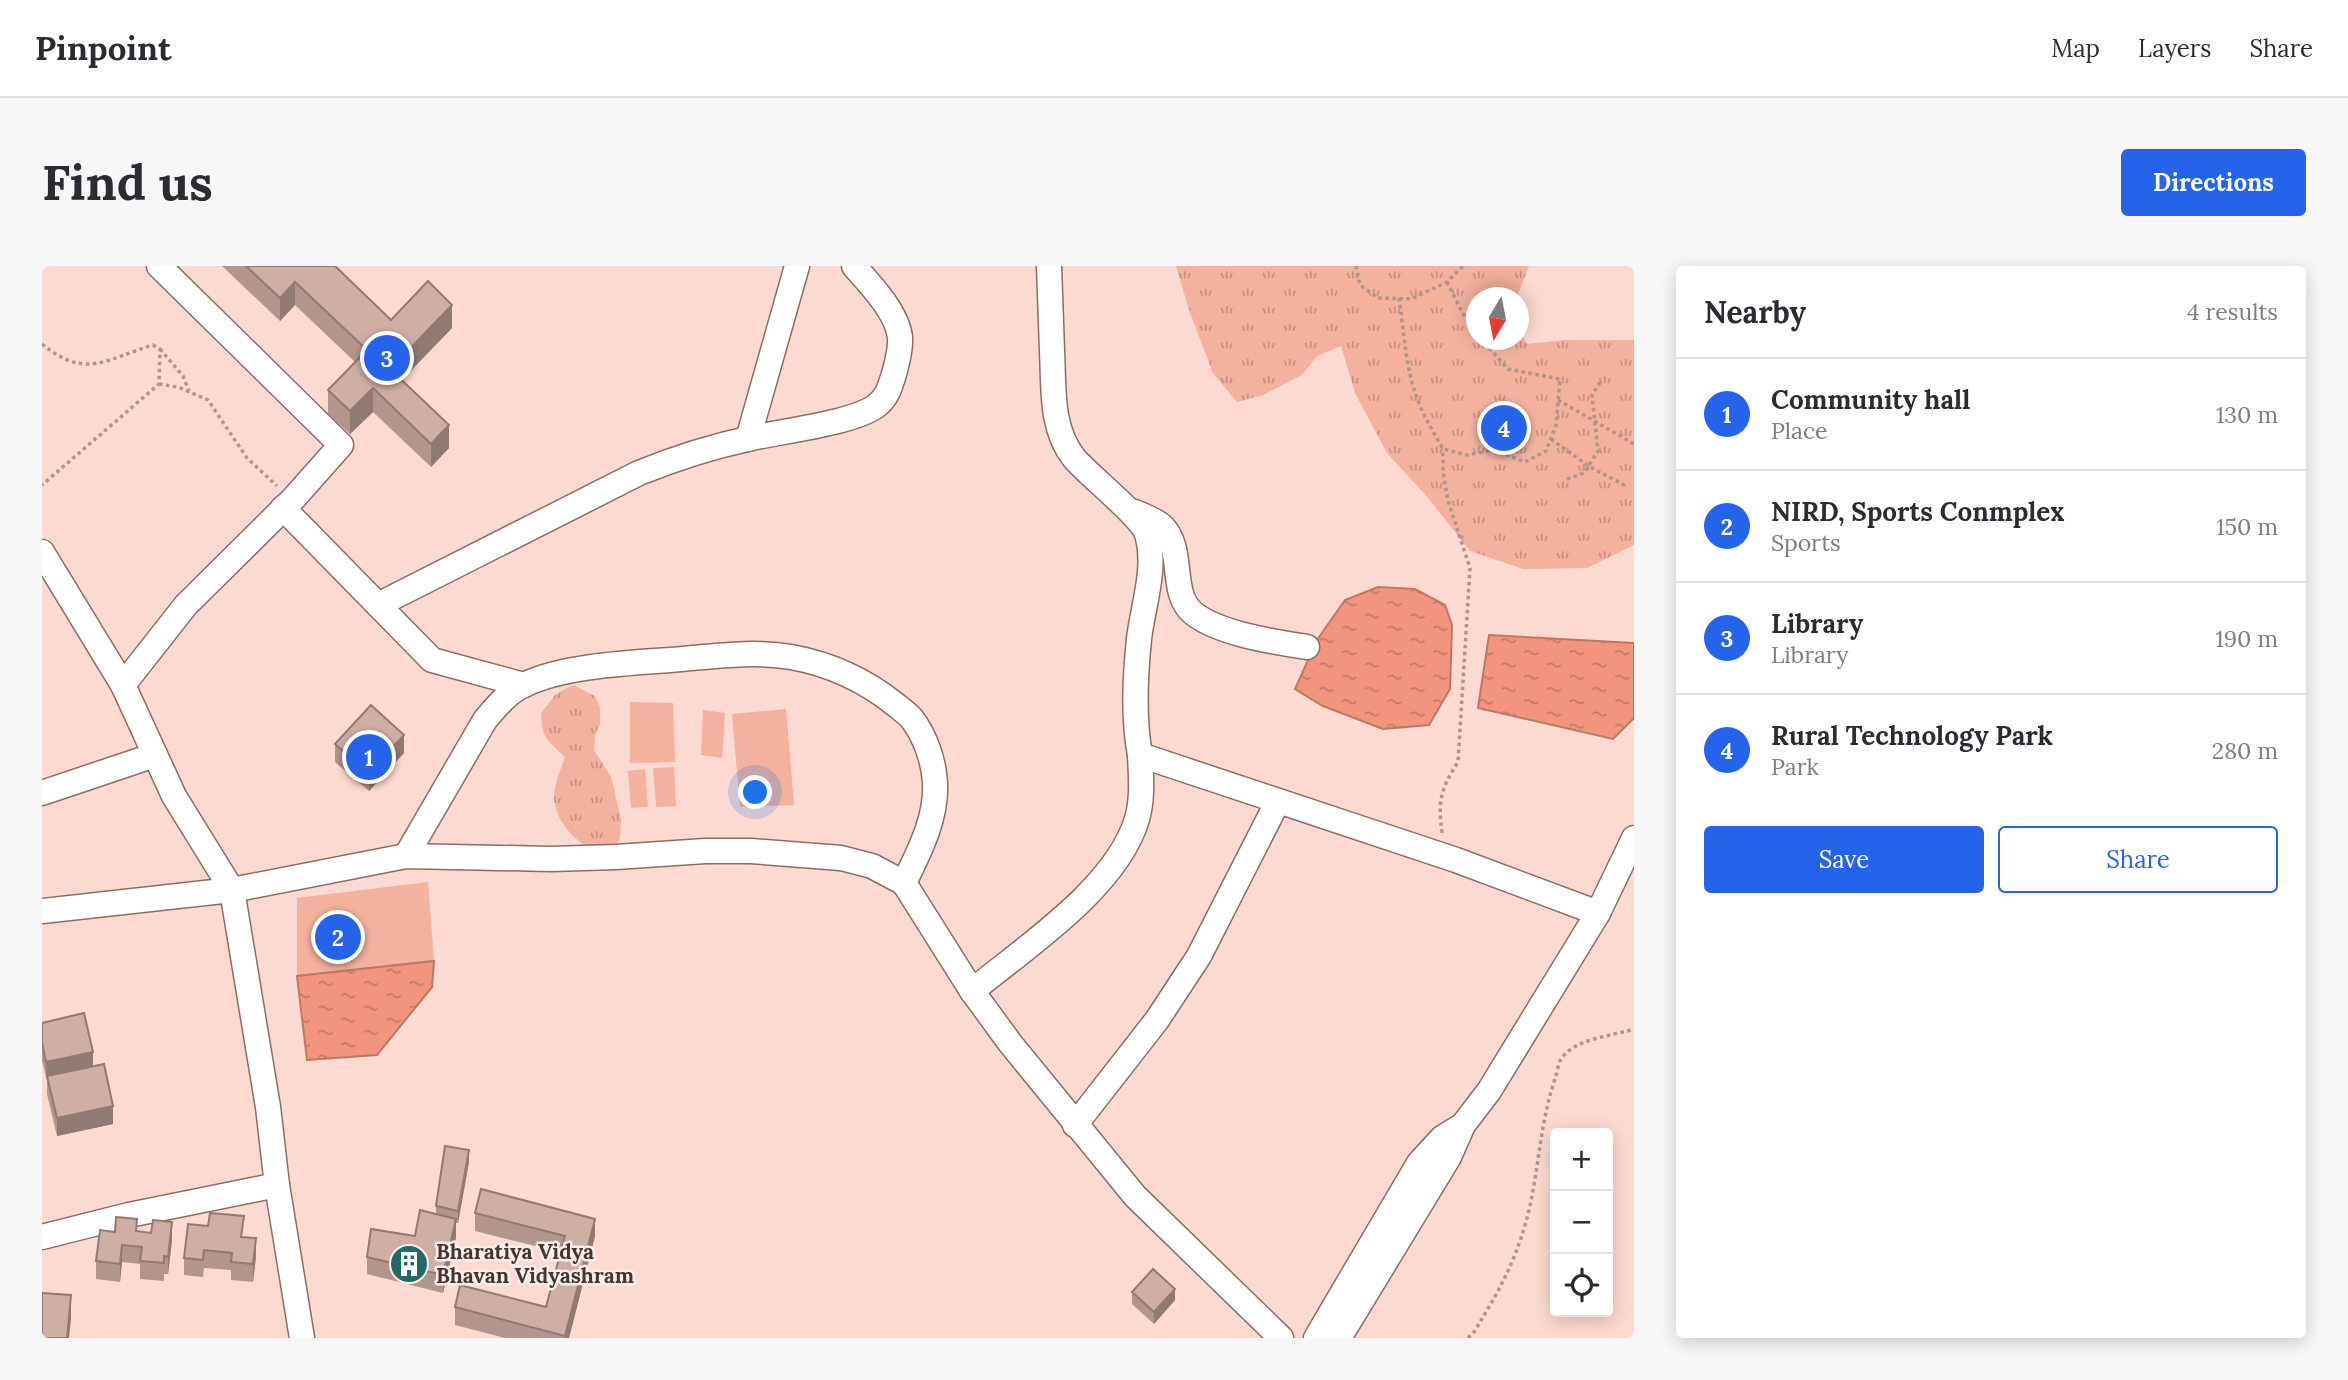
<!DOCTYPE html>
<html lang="en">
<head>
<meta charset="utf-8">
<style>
	body { margin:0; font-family:Lora,serif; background:#f7f7f7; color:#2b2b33 }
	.controls { position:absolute; right:21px; bottom:21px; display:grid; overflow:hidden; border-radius:7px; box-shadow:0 4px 18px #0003 }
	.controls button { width:63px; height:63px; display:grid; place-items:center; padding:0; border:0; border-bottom:2px solid #e1e1e2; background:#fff; color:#2b2b33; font:35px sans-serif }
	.compass { position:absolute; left:1424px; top:21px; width:63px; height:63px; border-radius:50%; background:#fff; box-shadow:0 4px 18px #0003; rotate:190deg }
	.you { position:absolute; left:714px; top:527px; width:24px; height:24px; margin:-18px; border:5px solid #fff; border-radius:50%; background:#1a73e8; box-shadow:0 0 0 10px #1a73e833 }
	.badge { display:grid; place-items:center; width:46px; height:46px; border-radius:50%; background:#2563eb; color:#fff; font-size:23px; font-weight:700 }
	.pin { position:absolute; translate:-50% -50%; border:4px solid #fff; box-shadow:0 2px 7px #0006 }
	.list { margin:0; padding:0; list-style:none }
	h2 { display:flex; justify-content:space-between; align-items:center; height:91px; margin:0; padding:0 28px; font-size:30px }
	h2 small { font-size:23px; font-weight:400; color:#7c7c81 }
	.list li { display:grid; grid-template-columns:46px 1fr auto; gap:21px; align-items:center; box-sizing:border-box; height:112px; padding:0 28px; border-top:2px solid #e1e1e2 }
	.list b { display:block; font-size:26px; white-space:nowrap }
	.list p { margin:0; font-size:23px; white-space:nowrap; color:#7c7c81 }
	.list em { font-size:23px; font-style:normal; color:#7c7c81 }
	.actions { display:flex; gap:14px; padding:21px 28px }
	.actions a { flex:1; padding:16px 0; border:2px solid #2563eb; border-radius:7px; text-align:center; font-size:24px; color:#2563eb }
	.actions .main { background:#2563eb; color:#fff }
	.icon { flex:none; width:38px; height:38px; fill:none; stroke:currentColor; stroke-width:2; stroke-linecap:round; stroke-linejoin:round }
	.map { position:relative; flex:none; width:1592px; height:1072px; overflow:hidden; border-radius:7px }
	header { display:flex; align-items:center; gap:42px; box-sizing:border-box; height:98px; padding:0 35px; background:#fff; border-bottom:2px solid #e1e1e2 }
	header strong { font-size:33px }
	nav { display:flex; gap:38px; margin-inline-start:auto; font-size:24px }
	.intro { display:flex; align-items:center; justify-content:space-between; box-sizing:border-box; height:168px; padding:0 42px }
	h1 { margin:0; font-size:49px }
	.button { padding:18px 32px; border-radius:7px; background:#2563eb; color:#fff; font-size:24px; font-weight:700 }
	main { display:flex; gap:42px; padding:0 42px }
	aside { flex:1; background:#fff; border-radius:7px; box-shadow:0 4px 18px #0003 }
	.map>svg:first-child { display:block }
	.green { fill:#f3b19e }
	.park { fill:url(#park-tufts) }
	.water { fill:url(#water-ripples); stroke:#be7866; stroke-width:2 }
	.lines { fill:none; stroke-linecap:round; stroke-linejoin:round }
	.minor-casing { stroke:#8b6d65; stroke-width:27 }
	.path { stroke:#af958e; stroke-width:3.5; stroke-dasharray:3.5 3.5; stroke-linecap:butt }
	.minor { stroke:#fff; stroke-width:24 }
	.wall { fill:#b2968e }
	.shaded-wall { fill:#917a74 }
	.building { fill:#cfaea5; stroke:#917a74; stroke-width:2 }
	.labels { text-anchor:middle; stroke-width:5; stroke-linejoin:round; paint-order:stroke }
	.poi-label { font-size:21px; font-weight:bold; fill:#433532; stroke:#fbede9; text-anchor:start }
</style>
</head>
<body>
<header>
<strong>Pinpoint</strong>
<nav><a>Map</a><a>Layers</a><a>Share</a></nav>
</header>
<div class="intro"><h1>Find us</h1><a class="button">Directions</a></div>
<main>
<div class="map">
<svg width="1592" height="1072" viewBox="0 0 1592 1072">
	<defs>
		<pattern id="park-tufts" width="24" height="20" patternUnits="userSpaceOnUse" patternTransform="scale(1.75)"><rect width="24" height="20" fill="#f3b19e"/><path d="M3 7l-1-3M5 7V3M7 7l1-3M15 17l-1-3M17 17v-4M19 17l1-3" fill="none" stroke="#c69181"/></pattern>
		<pattern id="water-ripples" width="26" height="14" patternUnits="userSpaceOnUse" patternTransform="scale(1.75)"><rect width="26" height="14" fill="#f2957c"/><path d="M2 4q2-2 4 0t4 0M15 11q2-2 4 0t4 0" fill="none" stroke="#c67a66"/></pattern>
	</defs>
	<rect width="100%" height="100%" fill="#fddad1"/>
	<g class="green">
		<polygon points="588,436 631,437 633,496 588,497"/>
		<polygon points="744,443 752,539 698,541 690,448"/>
		<polygon points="661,444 683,447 680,492 659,489"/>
		<polygon points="632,501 634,540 614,541 611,502"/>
		<polygon points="603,503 606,541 589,542 586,505"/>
		<polygon points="386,616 392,695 255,710 255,632"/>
	</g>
	<g class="park">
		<polygon points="1134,0 1487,0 1475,31 1434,32 1434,74 1476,74 1477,64 1485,78 1523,74 1592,74 1592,279 1545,302 1481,303 1428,285 1387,233 1345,187 1313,127 1299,80 1275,90 1260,109 1221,129 1195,136 1171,107 1147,44"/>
		<path d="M531 419 553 430 558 442V458L553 469 552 484 569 511 579 553 578 572 571 585C566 585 559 586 555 585 533 578 511 552 512 529 513 516 519 503 523 491 505 474 500 473 499 447L514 428Z"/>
	</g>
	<g class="water">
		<polygon points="1336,321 1373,323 1403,339 1410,359 1408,423 1387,459 1341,463 1281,440 1253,423 1275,374 1303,334"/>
		<polygon points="1447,369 1592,377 1592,452 1571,473 1436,442"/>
		<polygon points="392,695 390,721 335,789 265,794 255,710"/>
	</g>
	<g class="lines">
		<defs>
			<g id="minor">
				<path d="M1007 0C1008 28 1009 57 1010 85 1012 121 1008 162 1032 192 1047 210 1100 251 1105 268 1115 302 1101 339 1097 373 1093 412 1091 451 1098 489"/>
				<polyline points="706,173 755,0"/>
				<polyline points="241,242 390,394 482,419"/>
				<path d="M1093 246C1102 250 1114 254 1121 261 1143 284 1127 327 1151 347 1177 368 1233 376 1265 381"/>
				<polyline points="0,286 81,419 132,530 190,624 226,841 235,919 260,1072"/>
				<path d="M336 339 597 207C634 192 672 180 710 172 741 165 811 157 834 140 845 132 848 121 852 108 855 97 859 84 858 71 855 46 828 18 812 0"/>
				<polyline points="81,419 144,339 252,232 299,179 117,0"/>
				<polyline points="0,527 113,489"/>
				<path d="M364 590 443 454C454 441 466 426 482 419 520 400 586 397 628 394 668 391 709 384 749 391 788 398 823 414 854 439 859 443 866 448 870 453 883 470 892 495 893 517 895 552 877 586 862 617"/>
				<polyline points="0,645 190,624 364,590 509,593 574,591 663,585 709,585 799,592 830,600 862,617 930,725"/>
				<polyline points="1033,859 1115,754 1157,690 1236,535"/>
				<polyline points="0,971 87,949 235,919"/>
				<path d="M1239 1072 1093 930 968 777 930 725C984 681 1075 621 1095 553 1101 533 1099 510 1098 489L1414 594 1556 647"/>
				<polyline points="1274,1072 1377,897 1400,872 1421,859"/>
				<polyline points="1297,1072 1407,891 1421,859 1447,825 1556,647 1592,572"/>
			</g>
		</defs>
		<use href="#minor" class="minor-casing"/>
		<g class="path">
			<polyline points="1314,0 1318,19 1336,32 1369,33 1405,16 1421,0"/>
			<polyline points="1405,16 1420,46 1434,66"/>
			<path d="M1357 32C1362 64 1363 99 1374 129 1380 148 1391 165 1401 183L1425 189 1452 184 1483 196 1504 185 1514 159 1518 113 1466 103 1440 74"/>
			<path d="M0 78C44 114 64 93 111 79L118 83 117 118 0 219"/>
			<polyline points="118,83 141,110 147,125"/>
			<polyline points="117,118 136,121 166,134 205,192 235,220"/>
			<polyline points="1516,134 1592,178"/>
			<polyline points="1509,173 1548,201 1584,220"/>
			<polyline points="1525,213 1542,207 1556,185 1550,129 1559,115"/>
			<path d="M1400 567C1396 535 1398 524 1416 496L1428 302 1406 235 1401 205V183"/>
			<path d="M1426 1072 1432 1066C1459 1022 1476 991 1488 940 1497 898 1499 854 1513 813 1515 807 1516 798 1519 793 1533 772 1571 770 1592 763"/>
		</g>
		<use href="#minor" class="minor"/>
	</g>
	<g class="wall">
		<polygon points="180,0 293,0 349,54 410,62 360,114 407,182 389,201 331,146 308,168 286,148 286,124 313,96 253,39 238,55"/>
		<polygon points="293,478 362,487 327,525 293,496"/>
		<polygon points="0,757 51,800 71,858 15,870 5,828 5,814 0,795"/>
		<polygon points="427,896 416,957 414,957 414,971 401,1027 325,1008 325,991 373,970 394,948 394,940"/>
		<polygon points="433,947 553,970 527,1072 463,1072 413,1059 413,1041 504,1041 518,986 433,965"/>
		<polygon points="146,958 214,990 211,1016 189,1014 189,1004 162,1002 161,1011 142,1009 142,992"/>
		<polygon points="73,966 95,966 130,974 126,1008 122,1008 122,1015 98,1013 98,998 80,996 78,1016 54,1013 54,995"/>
		<polygon points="1090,1026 1133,1034 1112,1058 1090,1038"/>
	</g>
	<g class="shaded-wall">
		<polygon points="253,16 253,39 238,55 238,32"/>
		<polygon points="410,39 410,62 348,126 348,103"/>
		<polygon points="331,122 331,146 308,168 308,145"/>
		<polygon points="407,159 407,182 389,201 389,178"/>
		<polygon points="362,469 362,487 327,525 327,507"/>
		<polygon points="51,786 51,803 5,810 4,814 4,796"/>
		<polygon points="71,840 71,858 15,870 15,852"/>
		<polygon points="427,884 427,896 416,957 416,945"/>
		<polygon points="414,953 414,971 401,1027 401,1009"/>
		<polygon points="553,953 553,970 527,1072 523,1072"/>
		<polygon points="130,956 130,974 126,1008 126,991"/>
		<polygon points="214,972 214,990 211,1016 211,998"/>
		<polygon points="80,979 80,996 78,1016 78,998"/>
		<polygon points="1133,1023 1133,1034 1112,1058 1112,1046"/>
		<polygon points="29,1029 29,1053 27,1072 25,1072"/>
	</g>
	<g class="building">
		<polygon points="204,0 293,0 349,54 386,15 410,39 348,103 407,159 389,178 331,122 308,145 286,124 325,84 253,16 238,32"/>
		<polygon points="329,439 362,469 327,507 293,478"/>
		<polygon points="42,747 51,786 4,796 0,777 0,757"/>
		<polygon points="62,798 71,840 15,852 5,810"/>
		<polygon points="403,880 427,884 416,945 394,940"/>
		<polygon points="439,923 553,953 523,1070 413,1041 418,1019 504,1041 523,970 433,947"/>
		<polygon points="378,944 414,953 401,1009 325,991 329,963 373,970"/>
		<polygon points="168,947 202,950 199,971 214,972 211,998 189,996 190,987 162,984 161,994 142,992 146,958 166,960"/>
		<polygon points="74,951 95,953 94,965 109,967 111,954 130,956 126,991 122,990 122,997 98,995 100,981 80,979 78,998 54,995 58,964 73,966"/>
		<polygon points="1111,1003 1133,1023 1112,1046 1090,1026"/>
		<polygon points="0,1027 29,1029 25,1072 0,1072"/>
	</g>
	<defs>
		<symbol id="building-disc" viewBox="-11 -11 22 22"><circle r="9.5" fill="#216b64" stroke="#fbede9"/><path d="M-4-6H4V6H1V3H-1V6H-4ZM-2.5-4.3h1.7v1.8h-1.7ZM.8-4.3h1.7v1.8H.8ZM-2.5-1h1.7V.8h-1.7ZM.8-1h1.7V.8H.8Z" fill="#fff"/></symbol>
	</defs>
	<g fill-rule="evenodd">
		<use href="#building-disc" x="345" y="976" width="44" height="44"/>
	</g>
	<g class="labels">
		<g class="poi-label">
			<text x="394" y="993">Bharatiya Vidya<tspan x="394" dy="24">Bhavan Vidyashram</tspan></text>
		</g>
	</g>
</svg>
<div class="controls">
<button>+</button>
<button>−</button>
<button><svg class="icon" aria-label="locate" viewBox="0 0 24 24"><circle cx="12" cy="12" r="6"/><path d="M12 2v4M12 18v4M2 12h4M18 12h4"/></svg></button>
</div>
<svg class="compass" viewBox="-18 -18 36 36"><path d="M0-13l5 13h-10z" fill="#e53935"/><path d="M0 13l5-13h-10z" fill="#7c7c81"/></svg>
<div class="you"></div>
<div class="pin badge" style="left:327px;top:491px">1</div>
<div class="pin badge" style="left:296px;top:671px">2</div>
<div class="pin badge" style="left:345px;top:92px">3</div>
<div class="pin badge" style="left:1462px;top:162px">4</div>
</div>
<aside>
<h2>Nearby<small>4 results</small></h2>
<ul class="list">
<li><span class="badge">1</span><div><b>Community hall</b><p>Place</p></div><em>130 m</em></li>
<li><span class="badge">2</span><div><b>NIRD, Sports Conmplex</b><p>Sports</p></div><em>150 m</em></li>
<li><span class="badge">3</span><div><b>Library</b><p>Library</p></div><em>190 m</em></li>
<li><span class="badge">4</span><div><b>Rural Technology Park</b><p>Park</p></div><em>280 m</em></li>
</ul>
<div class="actions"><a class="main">Save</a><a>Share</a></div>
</aside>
</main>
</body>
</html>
